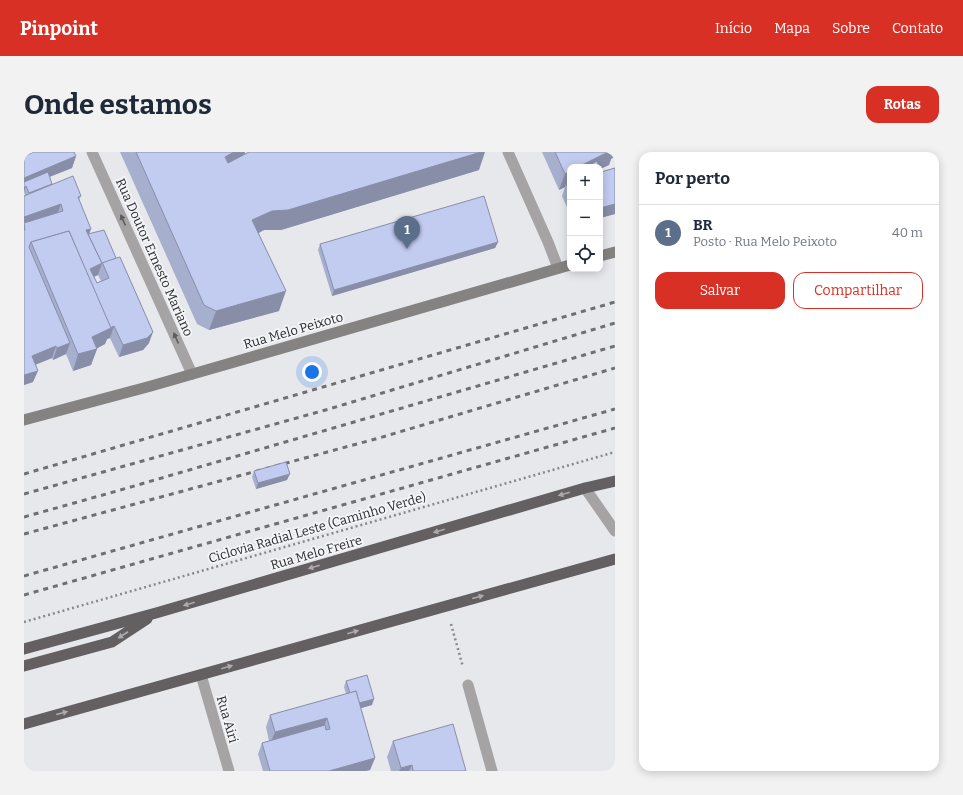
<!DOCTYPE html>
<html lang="pt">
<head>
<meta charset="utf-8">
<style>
	body { margin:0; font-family:Bitter,serif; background:#f2f2f3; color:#1f2937 }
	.controls { position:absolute; right:12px; top:12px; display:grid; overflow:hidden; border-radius:8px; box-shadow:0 2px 10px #0003 }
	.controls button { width:36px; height:36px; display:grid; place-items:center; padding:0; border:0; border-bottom:1px solid #e0e1e3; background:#fff; color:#1f2937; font:20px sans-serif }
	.you { position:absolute; left:288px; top:220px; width:14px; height:14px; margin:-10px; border:3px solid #fff; border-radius:50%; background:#1a73e8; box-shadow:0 0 0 6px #1a73e833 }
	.badge { display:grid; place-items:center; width:26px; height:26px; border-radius:50%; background:#d93025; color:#fff; font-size:13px; font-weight:700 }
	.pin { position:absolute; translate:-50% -33px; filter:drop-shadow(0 1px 2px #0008) }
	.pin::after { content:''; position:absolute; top:21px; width:14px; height:12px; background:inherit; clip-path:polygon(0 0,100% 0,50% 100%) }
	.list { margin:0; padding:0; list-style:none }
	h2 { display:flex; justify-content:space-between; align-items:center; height:52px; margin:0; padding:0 16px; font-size:17px }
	h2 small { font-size:13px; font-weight:400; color:#747a83 }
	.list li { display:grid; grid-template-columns:26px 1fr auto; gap:12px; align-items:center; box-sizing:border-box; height:56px; padding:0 16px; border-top:1px solid #e0e1e3 }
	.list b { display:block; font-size:15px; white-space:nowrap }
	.list p { margin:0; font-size:13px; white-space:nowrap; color:#747a83 }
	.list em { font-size:13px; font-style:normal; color:#747a83 }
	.actions { display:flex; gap:8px; padding:12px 16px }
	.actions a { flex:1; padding:9px 0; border:1px solid #d93025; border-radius:12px; text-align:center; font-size:14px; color:#d93025 }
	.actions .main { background:#d93025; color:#fff }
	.icon { flex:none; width:22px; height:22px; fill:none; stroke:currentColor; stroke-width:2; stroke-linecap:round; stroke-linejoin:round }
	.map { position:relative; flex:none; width:591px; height:619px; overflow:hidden; border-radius:12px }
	header { display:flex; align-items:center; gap:24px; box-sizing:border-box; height:56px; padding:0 20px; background:#d93025; color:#fff }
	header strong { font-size:19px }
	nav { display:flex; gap:22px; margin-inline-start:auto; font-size:14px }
	.intro { display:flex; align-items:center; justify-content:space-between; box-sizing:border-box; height:96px; padding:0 24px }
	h1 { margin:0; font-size:28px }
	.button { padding:10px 18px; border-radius:12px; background:#d93025; color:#fff; font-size:14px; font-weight:700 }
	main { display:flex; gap:24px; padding:0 24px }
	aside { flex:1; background:#fff; border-radius:12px; box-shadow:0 2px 10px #0003 }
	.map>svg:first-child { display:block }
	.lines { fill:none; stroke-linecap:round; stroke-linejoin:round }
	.path { stroke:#87888a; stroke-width:2.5; stroke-dasharray:2 3; stroke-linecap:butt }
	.minor { stroke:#a5a3a3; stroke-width:11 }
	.secondary { stroke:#858282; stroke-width:11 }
	.trunk { stroke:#646061; stroke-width:11 }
	.rail { stroke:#6f6f72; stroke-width:3; stroke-dasharray:5 5; stroke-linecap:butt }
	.wall { fill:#a7afce; fill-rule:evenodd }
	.shaded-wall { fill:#888ea8 }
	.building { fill:#c2cbf0; stroke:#888ea8 }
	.oneway { fill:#5c5c5c }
	.oneway2 { fill:#acaaad }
	.labels { text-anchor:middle; stroke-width:3.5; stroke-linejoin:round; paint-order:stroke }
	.street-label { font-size:13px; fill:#2c2c2d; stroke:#f4f5f9 }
</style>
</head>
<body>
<header>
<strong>Pinpoint</strong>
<nav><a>Início</a><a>Mapa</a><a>Sobre</a><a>Contato</a></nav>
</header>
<div class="intro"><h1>Onde estamos</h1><a class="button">Rotas</a></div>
<main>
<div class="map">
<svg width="591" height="619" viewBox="0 0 591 619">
	<rect width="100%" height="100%" fill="#e7e8ec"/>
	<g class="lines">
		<g class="path">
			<polyline points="0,470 591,300"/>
			<polyline points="427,472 439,515"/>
		</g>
		<g class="minor">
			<polyline points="68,0 168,222"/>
			<polyline points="484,0 524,90 534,116"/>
			<polyline points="561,336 591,379"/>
			<polyline points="177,523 205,619"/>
			<polyline points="444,533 468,619"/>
		</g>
		<g class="secondary">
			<polyline points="576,104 591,100"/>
			<polyline points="0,268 127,234 546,113"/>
		</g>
		<g class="trunk">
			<polyline points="0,497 132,461 561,336 591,329"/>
			<polyline points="0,514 88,490 123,467"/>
			<polyline points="0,572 591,407"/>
		</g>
		<g class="rail">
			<polyline points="0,322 591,150"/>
			<polyline points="0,342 305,257 591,171"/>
			<polyline points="0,365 93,339 591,194"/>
			<polyline points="0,382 355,286 591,216"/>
			<polyline points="0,424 591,257"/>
			<polyline points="0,443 591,276"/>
		</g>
	</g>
	<g class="wall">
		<path d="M0 0 52 4 48 16 25 25 28 32 57 44 55 48 65 82 125 191 119 198 95 205 86 186 83 187 81 192 73 196V197L67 213 49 219 42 202 29 208 28 206 11 213 9 230 0 233V44L1 43 0 40ZM74 123 77 129 73 131 70 125Z"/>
		<polygon points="96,0 221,0 221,2 455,18 257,78 240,78 235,81 255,159 185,178 173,172"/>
		<polygon points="518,0 591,0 587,7 585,13 576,17 577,20 591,16 591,62 576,66 576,15 546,15 546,62 538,44 541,35 535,38"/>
		<polygon points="474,90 471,96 308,144 294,98 296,92"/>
		<polygon points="230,319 263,328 232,337 228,325"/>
		<polygon points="322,529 348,553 337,556 351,606 346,618 342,619 239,619 234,602 238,591 245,589 242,575 246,563 322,542 320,535"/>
		<polygon points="369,589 442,619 367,619 363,605"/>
	</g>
	<g class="shaded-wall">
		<polygon points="0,0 11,0 0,5"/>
		<polygon points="210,0 221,0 217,13 193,25 201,5"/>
		<polygon points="457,0 461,0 455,18 257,78 240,78 221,88 228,68 248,59"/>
		<polygon points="584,0 591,0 591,5 587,7 585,13 576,17 576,15 554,15"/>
		<polygon points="52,4 48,16 0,35 0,26"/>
		<polygon points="546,19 546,32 542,32 541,35 535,38 541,22"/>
		<polygon points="2,34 0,40 0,41 0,36"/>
		<polygon points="37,52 33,63 0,73 0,65"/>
		<polygon points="591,52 591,62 576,66 576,56"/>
		<polygon points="67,77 63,88 62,78"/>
		<polygon points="474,90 471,96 308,144 310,138"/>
		<polygon points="78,111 74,123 62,128 66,117"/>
		<polygon points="262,139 255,159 185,178 192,159"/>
		<polygon points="90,174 86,186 83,187 81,192 68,199 73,197 67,213 49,219 54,202 68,185"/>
		<polygon points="129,180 125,191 119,198 95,205 99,193"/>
		<polygon points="46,191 42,202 29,208 33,196"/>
		<polygon points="32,194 28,206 3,216 8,204"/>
		<polygon points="14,219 9,230 0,233 0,223"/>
		<polygon points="266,322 263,328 232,337 234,331"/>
		<polygon points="350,547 348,553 330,558 332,552"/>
		<polygon points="303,566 299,577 246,592 251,580"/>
		<polygon points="351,606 346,618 342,619 305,619"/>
		<polygon points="388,613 385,619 375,619 377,616"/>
	</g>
	<g class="building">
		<polygon points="10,0 50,0 52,4 0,26 0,4"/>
		<polygon points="112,0 210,0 201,5 204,11 225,0 457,0 264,58 248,59 228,68 262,139 192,159 180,153"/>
		<polygon points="531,0 584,0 554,15 546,15 546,19 541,22"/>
		<polygon points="573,9 575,15 562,15"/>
		<polygon points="591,16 591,52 576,56 576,17 577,20"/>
		<polygon points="24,20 28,32 5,41 2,34 0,36 0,30"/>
		<polygon points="49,24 57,44 54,45 67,77 62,78 78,111 66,117 73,131 85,126 78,110 96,105 129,180 123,186 99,193 90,174 86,176 45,79 7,90 5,95 46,191 33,196 32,194 8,204 14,219 0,223 0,78 1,78 0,71 39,59 37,52 0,65 0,44"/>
		<polygon points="546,31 546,41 542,32"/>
		<polygon points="460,44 474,90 310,138 296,92"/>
		<polygon points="80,78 92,106 78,111 64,82"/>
		<polygon points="45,79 87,176 68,185 73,197 54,202 7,90"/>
		<polygon points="262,310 266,322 234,331 230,319"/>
		<polygon points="343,523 350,547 335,551 332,539 326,541 322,529"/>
		<polygon points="332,539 351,606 305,619 246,619 238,591 301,573 302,578 306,577 303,566 251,580 246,563"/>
		<polygon points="429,572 442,619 389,619 388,613 377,616 369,589"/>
	</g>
	<defs><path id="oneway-solid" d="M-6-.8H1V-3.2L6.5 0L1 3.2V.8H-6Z"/></defs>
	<g class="oneway">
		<use href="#oneway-solid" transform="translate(99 68) rotate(-114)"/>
		<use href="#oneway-solid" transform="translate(152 186) rotate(-114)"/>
	</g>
	<g class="oneway2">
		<use href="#oneway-solid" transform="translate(540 342) rotate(164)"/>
		<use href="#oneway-solid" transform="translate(415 379) rotate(164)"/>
		<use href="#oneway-solid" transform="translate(290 415) rotate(164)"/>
		<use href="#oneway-solid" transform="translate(454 445) rotate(-15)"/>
		<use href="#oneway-solid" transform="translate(165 452) rotate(164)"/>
		<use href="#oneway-solid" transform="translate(329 480) rotate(-16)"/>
		<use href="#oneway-solid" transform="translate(99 483) rotate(147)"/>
		<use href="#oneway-solid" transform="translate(203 515) rotate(-16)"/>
		<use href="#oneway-solid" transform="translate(38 561) rotate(-15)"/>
	</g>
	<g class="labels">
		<g class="street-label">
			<text transform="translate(131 105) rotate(66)" y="5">Rua Doutor Ernesto Mariano</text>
			<text transform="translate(269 178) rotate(-16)" y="5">Rua Melo Peixoto</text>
			<text transform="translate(293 375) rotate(-16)" y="5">Ciclovia Radial Leste (Caminho Verde)</text>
			<text transform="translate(292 400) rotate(-16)" y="5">Rua Melo Freire</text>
			<text transform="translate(204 567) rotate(74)" y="5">Rua Airi</text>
		</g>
	</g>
</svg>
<div class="controls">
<button>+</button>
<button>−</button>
<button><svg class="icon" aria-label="locate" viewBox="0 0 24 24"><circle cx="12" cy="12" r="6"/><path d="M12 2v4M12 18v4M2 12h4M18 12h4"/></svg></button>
</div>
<div class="you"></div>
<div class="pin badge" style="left:383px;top:97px;background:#5c6f8a">1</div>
</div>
<aside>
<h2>Por perto<small></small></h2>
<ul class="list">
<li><span class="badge" style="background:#5c6f8a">1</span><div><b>BR</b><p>Posto · Rua Melo Peixoto</p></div><em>40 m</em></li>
</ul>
<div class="actions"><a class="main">Salvar</a><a>Compartilhar</a></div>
</aside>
</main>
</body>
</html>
